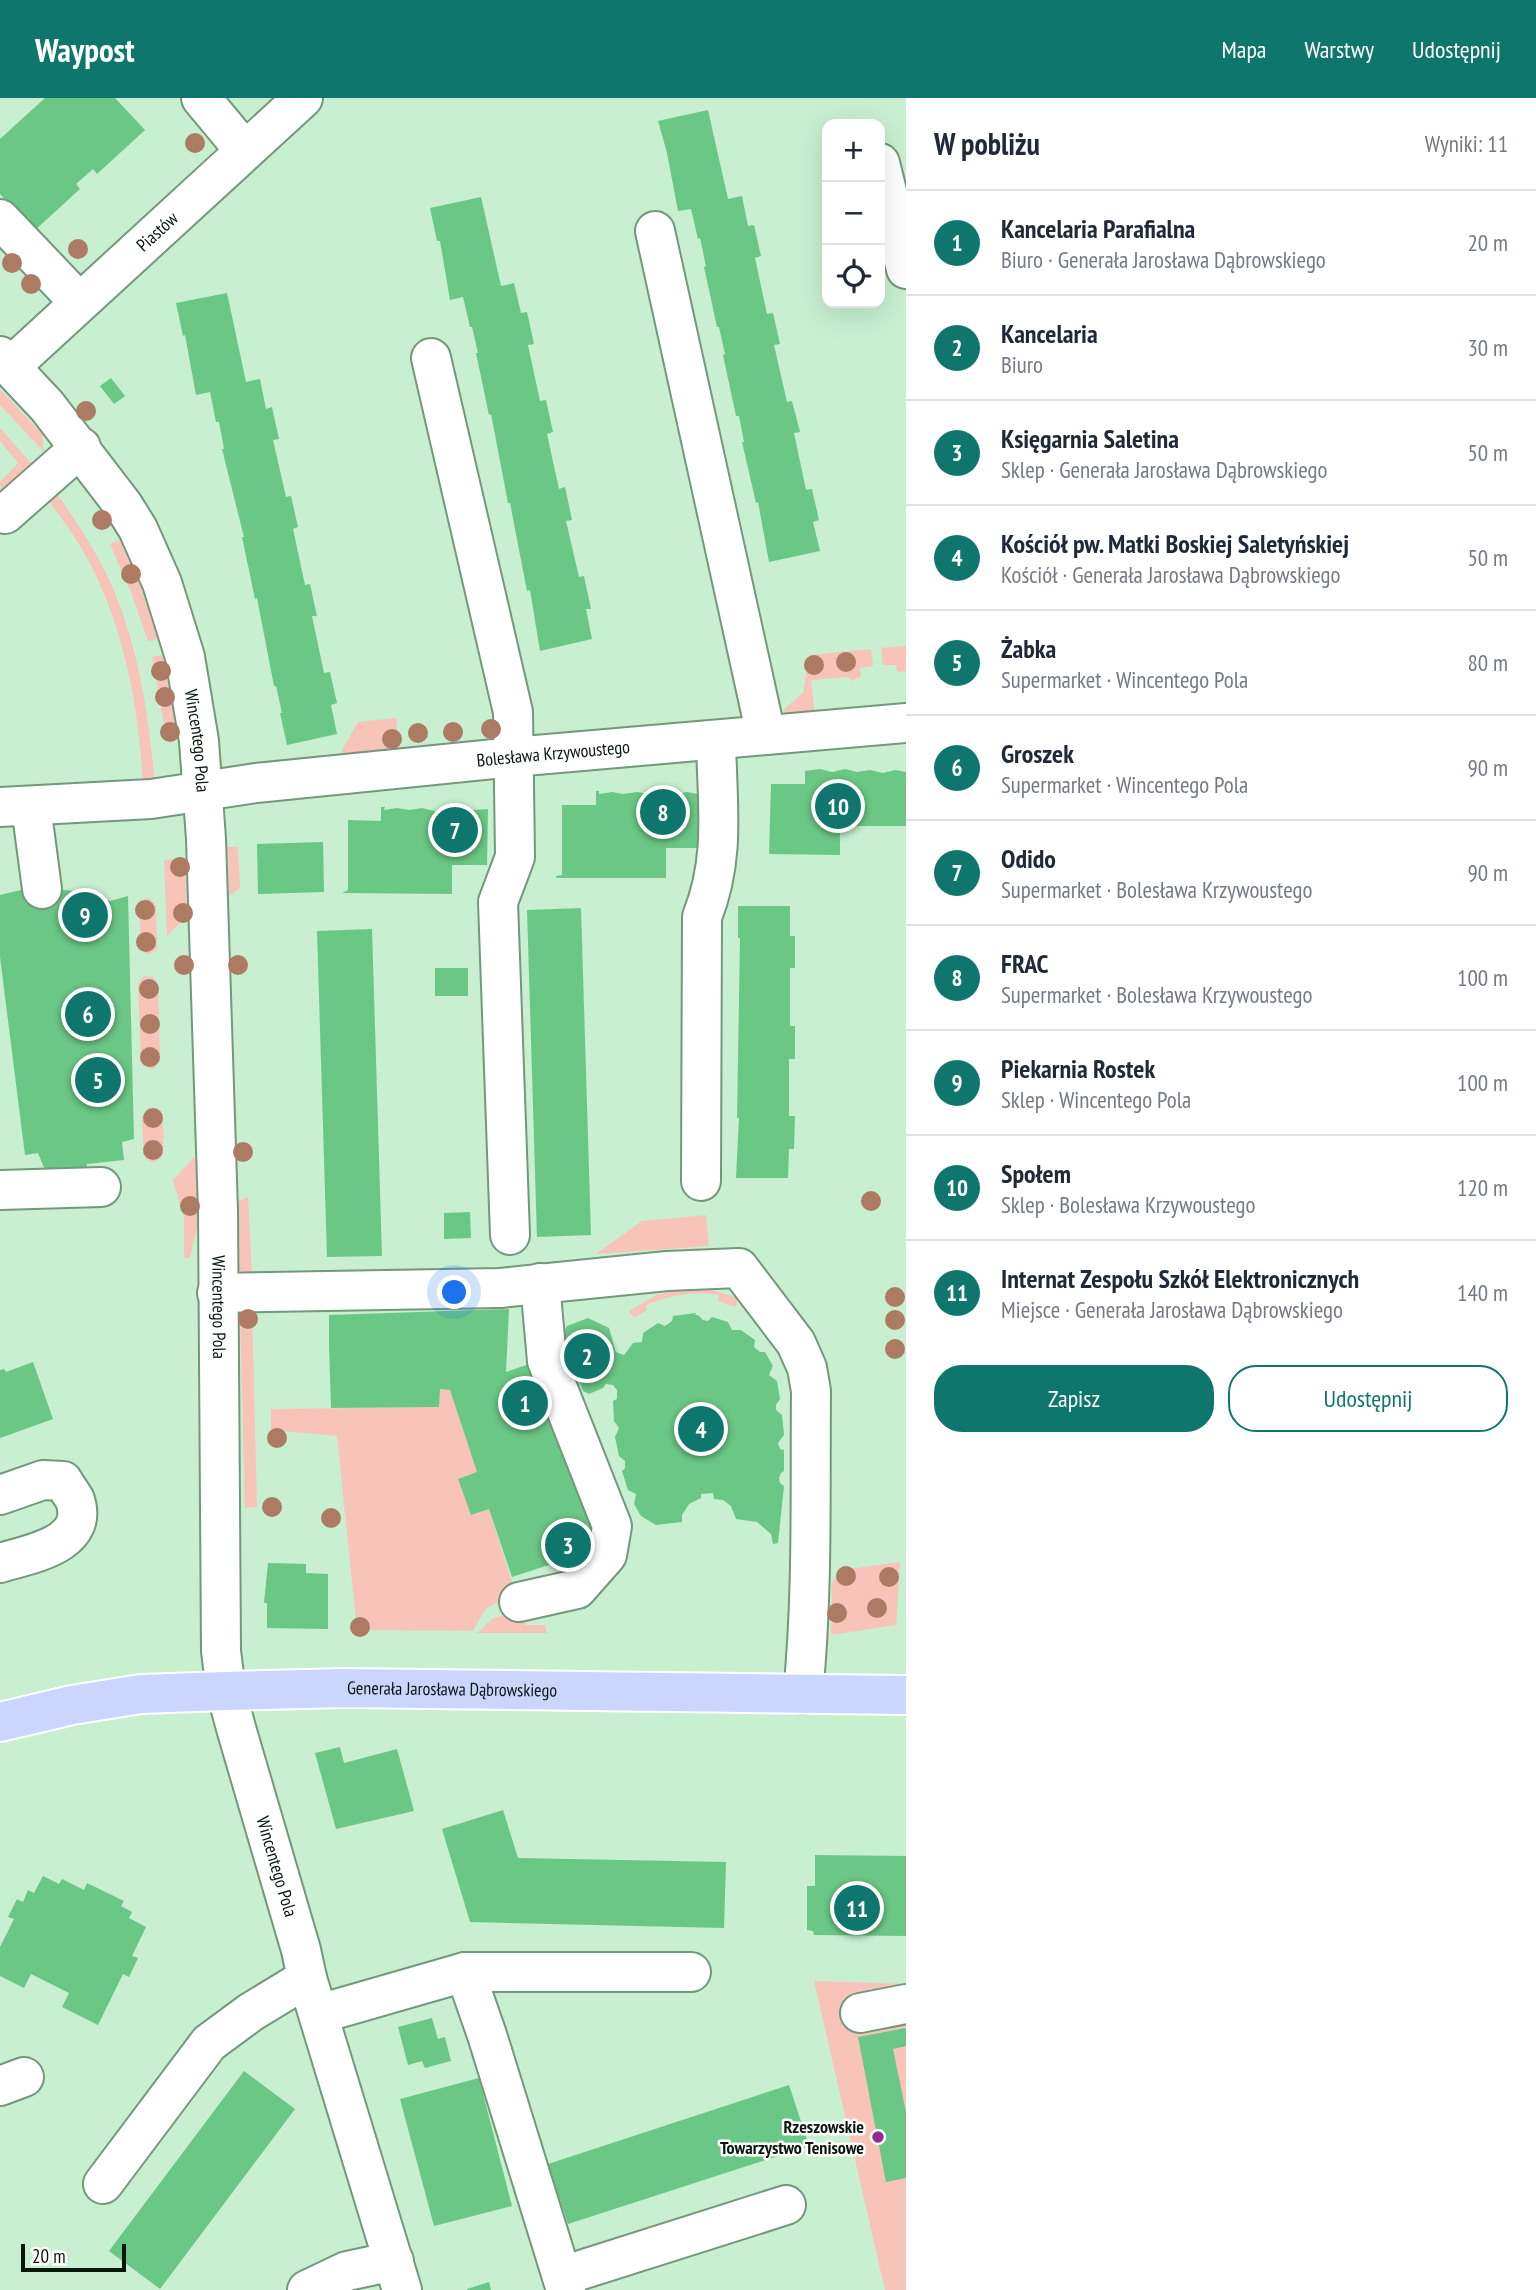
<!DOCTYPE html>
<html lang="pl">
<head>
<meta charset="utf-8">
<style>
	body { margin:0; font-family:"PT Sans Narrow",sans-serif; background:#f6f6f7; color:#1f2937 }
	.controls { position:absolute; right:21px; top:21px; display:grid; overflow:hidden; border-radius:14px; box-shadow:0 7px 28px #0002 }
	.controls button { width:63px; height:63px; display:grid; place-items:center; padding:0; border:0; border-bottom:2px solid #e0e1e3; background:#fff; color:#1f2937; font:35px sans-serif }
	.scale { position:absolute; left:21px; bottom:18px; width:105px; box-sizing:border-box; padding-left:7px; border:4px solid #08170c; border-top:0; font-size:19px; line-height:24px; white-space:nowrap; color:#08170c; -webkit-text-stroke:5px #fff; paint-order:stroke }
	.you { position:absolute; left:455px; top:1195px; width:24px; height:24px; margin:-18px; border:5px solid #fff; border-radius:50%; background:#1a73e8; box-shadow:0 0 0 10px #1a73e833 }
	.badge { display:grid; place-items:center; width:46px; height:46px; border-radius:50%; background:#0f766e; color:#fff; font-size:23px; font-weight:700 }
	.pin { position:absolute; translate:-50% -50%; border:4px solid #fff; box-shadow:0 2px 7px #0006 }
	.list { margin:0; padding:0; list-style:none }
	h2 { display:flex; justify-content:space-between; align-items:center; height:91px; margin:0; padding:0 28px; font-size:30px }
	h2 small { font-size:23px; font-weight:400; color:#747a83 }
	.list li { display:grid; grid-template-columns:46px 1fr auto; gap:21px; align-items:center; box-sizing:border-box; height:105px; padding:0 28px; border-top:2px solid #e0e1e3 }
	.list b { display:block; font-size:26px; white-space:nowrap }
	.list p { margin:0; font-size:23px; white-space:nowrap; color:#747a83 }
	.list em { font-size:23px; font-style:normal; color:#747a83 }
	.actions { display:flex; gap:14px; padding:21px 28px }
	.actions a { flex:1; padding:16px 0; border:2px solid #0f766e; border-radius:28px; text-align:center; font-size:24px; color:#0f766e }
	.actions .main { background:#0f766e; color:#fff }
	.icon { flex:none; width:38px; height:38px; fill:none; stroke:currentColor; stroke-width:2; stroke-linecap:round; stroke-linejoin:round }
	.map { position:relative; flex:none; width:906px; height:2192px; overflow:hidden }
	header { display:flex; align-items:center; gap:42px; box-sizing:border-box; height:98px; padding:0 35px; background:#0f766e; color:#fff }
	header strong { font-size:33px }
	nav { display:flex; gap:38px; margin-inline-start:auto; font-size:24px }
	main { display:flex }
	aside { flex:1; background:#fff }
	.map>svg:first-child { display:block }
	.green { fill:#f8c4ba }
	.building { fill:#6bc785 }
	.lines { fill:none; stroke-linecap:round; stroke-linejoin:round }
	.minor-casing { stroke:#73987b; stroke-width:42 }
	.major-casing { stroke:#fff; stroke-width:42 }
	.minor { stroke:#fff; stroke-width:38 }
	.major { stroke:#cad6fe; stroke-width:38 }
	.tree { fill:#ad7b63 }
	.poi-dot { fill:#962b8e; stroke:#fff; stroke-width:2.5 }
	.labels { text-anchor:middle; stroke-width:5; stroke-linejoin:round; paint-order:stroke }
	.street-label { font-size:18px; fill:#08170c; stroke:#fff }
	.poi-label { font-size:18px; font-weight:bold; fill:#08170c; stroke:#fff; text-anchor:end }
</style>
</head>
<body>
<header>
<strong>Waypost</strong>
<nav><a>Mapa</a><a>Warstwy</a><a>Udostępnij</a></nav>
</header>
<main>
<div class="map">
<svg width="906" height="2192" viewBox="0 0 906 2192">
	<rect width="100%" height="100%" fill="#c7efd0"/>
	<g class="green">
		<polygon points="0,291 42,336 44,354 0,307"/>
		<polygon points="0,330 37,372 2,396 0,384 18,365 0,343"/>
		<path d="M53 390C68 412 84 434 97 458 136 528 148 609 155 688L143 691C140 613 124 527 86 458 74 436 58 416 44 396Z"/>
		<polygon points="120,442 141,490 158,541 148,543 131,494 110,446"/>
		<polygon points="906,548 906,573 897,574 896,567 883,567 881,550"/>
		<polygon points="871,551 873,568 860,570 861,578 852,583 848,579 811,582 815,619 788,616 783,612 803,595 810,557"/>
		<polygon points="163,557 178,642 167,643 152,559"/>
		<polygon points="396,620 400,658 343,663 342,652 358,624"/>
		<polygon points="226,749 238,749 240,790 229,798 228,753 226,752"/>
		<polygon points="185,761 187,818 167,838 164,762"/>
		<polygon points="149,800 156,807 157,850 153,855 146,856 141,851 139,807 144,801"/>
		<polygon points="144,878 153,879 158,887 160,961 156,969 152,971 143,968 141,964 138,886"/>
		<path d="M152 1010H157C165 1021 165 1048 161 1060L153 1064 146 1061 144 1057 142 1019 148 1011Z"/>
		<polygon points="196,1057 199,1120 190,1160 184,1160 184,1119 173,1082"/>
		<polygon points="248,1099 252,1178 243,1177 238,1169 236,1104"/>
		<polygon points="706,1117 709,1148 596,1156 642,1123"/>
		<path d="M688 1190H705L739 1200 735 1209 718 1203 719 1197C693 1193 671 1197 646 1207L647 1212 634 1220 629 1213 656 1197Z"/>
		<polygon points="252,1207 257,1409 245,1410 240,1221 241,1215"/>
		<polygon points="440,1291 450,1292 477,1374 459,1381 471,1417 489,1411 516,1497 486,1510 473,1533 357,1532 337,1338 271,1332 271,1311 438,1309"/>
		<polygon points="900,1464 896,1527 831,1537 832,1485 842,1472"/>
		<polygon points="521,1511 526,1527 545,1527 547,1535 477,1535 492,1521"/>
		<polygon points="814,1883 906,1886 906,2192 885,2192"/>
	</g>
	<g class="building">
		<polygon points="45,0 115,0 145,32 97,76 93,71 76,86 80,91 34,133 0,96 0,41"/>
		<polygon points="708,12 728,101 742,98 748,128 754,127 761,158 755,160 767,216 773,215 780,246 774,247 787,304 792,303 800,334 794,335 806,392 812,391 819,422 813,424 820,453 769,464 758,404 756,405 742,344 744,344 739,318 736,318 723,257 725,256 719,229 717,229 704,169 706,168 700,140 698,141 691,111 678,113 667,55 658,23"/>
		<polygon points="481,99 501,188 514,185 521,215 527,214 534,246 528,247 540,303 546,302 553,334 547,336 559,391 565,389 572,422 566,423 579,479 584,478 591,511 586,511 592,541 540,553 530,492 527,493 510,405 508,405 491,316 489,317 476,255 478,255 472,229 470,229 463,199 450,202 440,143 437,143 430,110"/>
		<polygon points="227,195 246,284 260,281 266,311 272,309 279,341 273,342 286,399 291,398 298,429 293,431 305,487 310,486 317,518 312,518 324,575 330,574 337,605 331,607 337,636 287,647 280,615 282,615 276,588 274,588 257,500 255,501 242,439 244,439 222,351 224,351 219,324 216,324 210,294 196,297 185,237 183,238 176,205"/>
		<polygon points="111,280 125,298 114,306 100,288"/>
		<polygon points="820,671 832,674 845,671 857,674 870,672 883,675 895,672 906,674 906,728 840,728 840,757 769,756 771,686 805,686 805,673"/>
		<polygon points="596,693 599,693 599,696 612,694 623,696 637,694 649,696 662,694 674,697 687,694 702,697 702,750 666,750 666,780 556,780 556,778 562,777 562,707 596,707"/>
		<polygon points="381,709 385,709 384,712 397,710 409,712 422,710 434,713 447,710 460,713 488,711 487,767 452,767 452,796 342,795 348,792 348,722 381,723"/>
		<polygon points="323,744 324,794 258,796 257,746"/>
		<polygon points="25,791 57,791 88,795 110,803 128,798 134,1041 122,1044 124,1062 87,1066 87,1077 47,1077 38,1055 25,1057 0,859 0,797"/>
		<polygon points="738,808 790,808 790,838 795,838 795,870 790,870 790,928 795,928 795,961 789,961 789,1018 795,1018 794,1051 789,1051 788,1080 736,1080 739,1020 737,1020 740,840 738,840"/>
		<polygon points="581,810 591,1137 537,1139 527,812"/>
		<polygon points="372,831 382,1158 327,1159 317,833"/>
		<rect x="435" y="870" width="33" height="28"/>
		<polygon points="470,1114 471,1140 444,1141 444,1115"/>
		<polygon points="509,1211 506,1274 535,1264 598,1451 512,1479 489,1411 471,1417 458,1381 477,1374 450,1292 440,1291 439,1309 331,1310 329,1249 329,1217"/>
		<polygon points="696,1215 695,1217 698,1217 703,1222 708,1223 712,1219 728,1224 732,1232 741,1232 755,1242 754,1249 760,1254 765,1254 773,1268 769,1277 777,1283 780,1301 776,1307 776,1312 782,1317 784,1337 778,1345 780,1351 784,1352 784,1373 781,1375 779,1380 780,1385 784,1388 778,1445 773,1446 771,1436 757,1424 736,1421 731,1408 723,1402 714,1401 713,1395 701,1396 701,1400 689,1406 682,1417 682,1424 656,1427 641,1418 634,1406 636,1396 628,1392 622,1373 625,1370 625,1363 619,1358 615,1339 619,1330 614,1323 613,1303 617,1301 617,1292 613,1287 606,1286 603,1290 589,1296 583,1293 579,1283 583,1279 565,1270 556,1249 567,1228 588,1220 609,1230 616,1254 624,1257 633,1245 642,1244 643,1235 658,1225 665,1228 672,1223 673,1218"/>
		<polygon points="33,1264 53,1321 0,1340 0,1272 4,1271 6,1274"/>
		<polygon points="268,1465 306,1466 306,1475 328,1476 328,1531 267,1530 267,1505 264,1505"/>
		<polygon points="340,1649 344,1665 397,1651 414,1713 336,1731 315,1655"/>
		<polygon points="503,1712 518,1760 726,1764 724,1830 470,1824 442,1731"/>
		<polygon points="815,1757 906,1758 906,1838 814,1837 813,1833 807,1832 807,1788 815,1788"/>
		<polygon points="43,1778 59,1786 62,1781 84,1792 87,1785 124,1803 121,1808 132,1814 129,1820 146,1829 132,1858 138,1860 129,1879 123,1876 98,1927 62,1909 69,1895 31,1876 24,1890 0,1878 0,1849 14,1821 8,1819 17,1801 23,1804 28,1792 34,1795"/>
		<polygon points="432,1920 438,1941 445,1939 451,1963 425,1970 422,1963 408,1967 398,1929"/>
		<polygon points="906,1930 906,1948 893,1951 906,2014 906,2080 886,2084 858,1939"/>
		<polygon points="244,1973 295,2011 160,2191 109,2153"/>
		<polygon points="479,1980 512,2108 434,2128 400,2001"/>
		<polygon points="789,1987 809,2048 568,2126 548,2066"/>
		<polygon points="489,2184 491,2192 467,2192 467,2191"/>
	</g>
	<g class="lines">
		<defs>
			<g id="minor">
				<polyline points="201,0 245,53"/>
				<polyline points="880,65 906,171"/>
				<polyline points="0,121 79,204"/>
				<polyline points="655,133 766,637"/>
				<path id="s1" d="M0 258 47 308 123 407 138 431 162 485 185 559 199 643 206 741 218 1113 221 1553 226 1593 236 1630 301 1852 307 1880 402 2192"/>
				<polyline points="431,260 513,614 515,759 498,804 510,1137"/>
				<path id="s2" d="M10 269 303 0"/>
				<polyline points="5,416 81,349"/>
				<polyline points="31,708 42,791"/>
				<path id="s3" d="M0 709 151 701 256 685 513 659 906 625"/>
				<path d="M701 1083 702 819C726 759 717 705 716 642"/>
				<polyline points="0,1092 101,1089"/>
				<path d="M217 1195 500 1190 667 1173 739 1170 796 1245 807 1270 811 1293C810 1394 813 1495 803 1596"/>
				<path d="M0 1397 43 1382 63 1383C66 1389 72 1396 75 1402 90 1447 29 1456 0 1465"/>
				<polyline points="519,1504 577,1491 607,1457 612,1428 547,1263 540,1185"/>
				<polyline points="465,1874 487,1937 566,2192"/>
				<polyline points="860,1915 906,1906"/>
				<polyline points="319,1916 465,1874 691,1874"/>
				<polyline points="0,1988 24,1979"/>
				<polyline points="103,2086 209,1945 251,1914 307,1880"/>
				<polyline points="562,2178 786,2107"/>
				<polyline points="307,2192 347,2173 394,2163"/>
			</g>
			<g id="major">
				<path id="s4" d="M0 1624 72 1607 141 1596 226 1593 344 1590 906 1597"/>
			</g>
		</defs>
		<use href="#minor" class="minor-casing"/>
		<use href="#major" class="major-casing"/>
		<use href="#minor" class="minor"/>
		<use href="#major" class="major"/>
	</g>
	<g class="tree">
		<circle cx="195" cy="45" r="10"/>
		<circle cx="78" cy="151" r="10"/>
		<circle cx="12" cy="165" r="10"/>
		<circle cx="31" cy="186" r="10"/>
		<circle cx="86" cy="313" r="10"/>
		<circle cx="102" cy="422" r="10"/>
		<circle cx="131" cy="476" r="10"/>
		<circle cx="846" cy="564" r="10"/>
		<circle cx="814" cy="567" r="10"/>
		<circle cx="161" cy="573" r="10"/>
		<circle cx="165" cy="599" r="10"/>
		<circle cx="491" cy="631" r="10"/>
		<circle cx="170" cy="634" r="10"/>
		<circle cx="453" cy="634" r="10"/>
		<circle cx="418" cy="635" r="10"/>
		<circle cx="392" cy="641" r="10"/>
		<circle cx="180" cy="769" r="10"/>
		<circle cx="145" cy="812" r="10"/>
		<circle cx="183" cy="815" r="10"/>
		<circle cx="146" cy="844" r="10"/>
		<circle cx="184" cy="867" r="10"/>
		<circle cx="238" cy="867" r="10"/>
		<circle cx="149" cy="891" r="10"/>
		<circle cx="150" cy="926" r="10"/>
		<circle cx="150" cy="959" r="10"/>
		<circle cx="153" cy="1020" r="10"/>
		<circle cx="153" cy="1052" r="10"/>
		<circle cx="243" cy="1054" r="10"/>
		<circle cx="871" cy="1103" r="10"/>
		<circle cx="190" cy="1108" r="10"/>
		<circle cx="895" cy="1199" r="10"/>
		<circle cx="248" cy="1221" r="10"/>
		<circle cx="895" cy="1222" r="10"/>
		<circle cx="895" cy="1251" r="10"/>
		<circle cx="277" cy="1340" r="10"/>
		<circle cx="272" cy="1409" r="10"/>
		<circle cx="331" cy="1420" r="10"/>
		<circle cx="846" cy="1478" r="10"/>
		<circle cx="889" cy="1479" r="10"/>
		<circle cx="877" cy="1510" r="10"/>
		<circle cx="837" cy="1515" r="10"/>
		<circle cx="360" cy="1529" r="10"/>
	</g>
	<circle class="poi-dot" cx="878" cy="2039" r="7"/>
	<g class="labels">
		<g class="street-label">
			<text dy="6" stroke="none"><textPath href="#s2" startOffset="200">Piastów</textPath></text>
			<text dy="6" stroke="none"><textPath href="#s1" startOffset="443">Wincentego Pola</textPath></text>
			<text dy="6" stroke="none"><textPath href="#s3" startOffset="556">Bolesława Krzywoustego</textPath></text>
			<text dy="6" stroke="none"><textPath href="#s1" startOffset="1010">Wincentego Pola</textPath></text>
			<text dy="6" stroke="none"><textPath href="#s4" startOffset="455">Generała Jarosława Dąbrowskiego</textPath></text>
			<text dy="6" stroke="none"><textPath href="#s1" startOffset="1577">Wincentego Pola</textPath></text>
		</g>
		<g class="poi-label">
			<text x="864" y="2035">Rzeszowskie<tspan x="864" dy="21">Towarzystwo Tenisowe</tspan></text>
		</g>
	</g>
</svg>
<div class="controls">
<button>+</button>
<button>−</button>
<button><svg class="icon" aria-label="locate" viewBox="0 0 24 24"><circle cx="12" cy="12" r="6"/><path d="M12 2v4M12 18v4M2 12h4M18 12h4"/></svg></button>
</div>
<div class="scale">20 m</div>
<div class="you"></div>
<div class="pin badge" style="left:525px;top:1305px">1</div>
<div class="pin badge" style="left:587px;top:1258px">2</div>
<div class="pin badge" style="left:568px;top:1447px">3</div>
<div class="pin badge" style="left:701px;top:1331px">4</div>
<div class="pin badge" style="left:98px;top:982px">5</div>
<div class="pin badge" style="left:88px;top:916px">6</div>
<div class="pin badge" style="left:455px;top:732px">7</div>
<div class="pin badge" style="left:663px;top:714px">8</div>
<div class="pin badge" style="left:85px;top:817px">9</div>
<div class="pin badge" style="left:838px;top:708px">10</div>
<div class="pin badge" style="left:857px;top:1810px">11</div>
</div>
<aside>
<h2>W pobliżu<small>Wyniki: 11</small></h2>
<ul class="list">
<li><span class="badge">1</span><div><b>Kancelaria Parafialna</b><p>Biuro · Generała Jarosława Dąbrowskiego</p></div><em>20 m</em></li>
<li><span class="badge">2</span><div><b>Kancelaria</b><p>Biuro</p></div><em>30 m</em></li>
<li><span class="badge">3</span><div><b>Księgarnia Saletina</b><p>Sklep · Generała Jarosława Dąbrowskiego</p></div><em>50 m</em></li>
<li><span class="badge">4</span><div><b>Kościół pw. Matki Boskiej Saletyńskiej</b><p>Kościół · Generała Jarosława Dąbrowskiego</p></div><em>50 m</em></li>
<li><span class="badge">5</span><div><b>Żabka</b><p>Supermarket · Wincentego Pola</p></div><em>80 m</em></li>
<li><span class="badge">6</span><div><b>Groszek</b><p>Supermarket · Wincentego Pola</p></div><em>90 m</em></li>
<li><span class="badge">7</span><div><b>Odido</b><p>Supermarket · Bolesława Krzywoustego</p></div><em>90 m</em></li>
<li><span class="badge">8</span><div><b>FRAC</b><p>Supermarket · Bolesława Krzywoustego</p></div><em>100 m</em></li>
<li><span class="badge">9</span><div><b>Piekarnia Rostek</b><p>Sklep · Wincentego Pola</p></div><em>100 m</em></li>
<li><span class="badge">10</span><div><b>Społem</b><p>Sklep · Bolesława Krzywoustego</p></div><em>120 m</em></li>
<li><span class="badge">11</span><div><b>Internat Zespołu Szkół Elektronicznych</b><p>Miejsce · Generała Jarosława Dąbrowskiego</p></div><em>140 m</em></li>
</ul>
<div class="actions"><a class="main">Zapisz</a><a>Udostępnij</a></div>
</aside>
</main>
</body>
</html>
